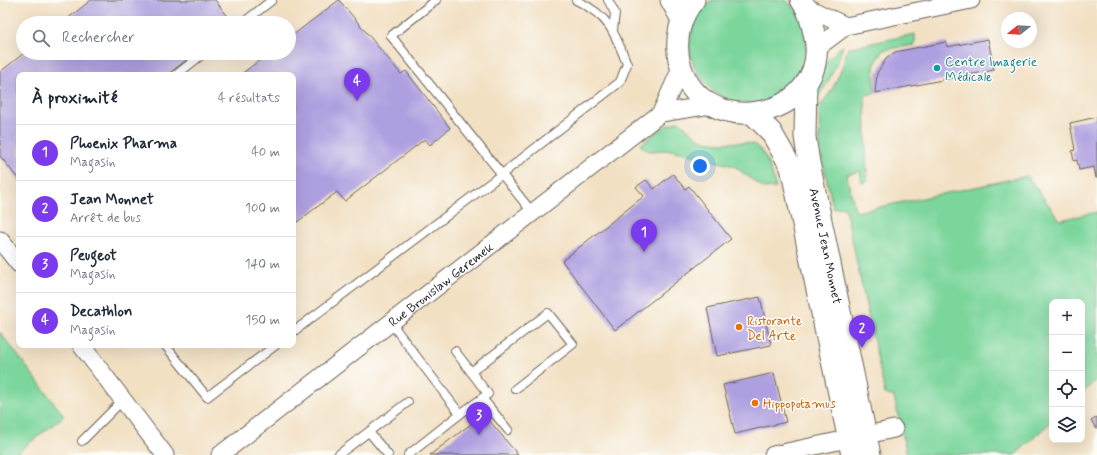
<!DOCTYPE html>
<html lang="fr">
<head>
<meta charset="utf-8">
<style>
	body { margin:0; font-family:Mynerve,sans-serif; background:#f6f6f7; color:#1f2937 }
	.controls { position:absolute; right:12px; bottom:12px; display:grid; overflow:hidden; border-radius:8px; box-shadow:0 4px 16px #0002 }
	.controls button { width:36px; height:36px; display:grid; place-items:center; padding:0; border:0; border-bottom:1px solid #e0e1e3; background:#fff; color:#1f2937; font:20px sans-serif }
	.compass { position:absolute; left:1001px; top:12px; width:36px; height:36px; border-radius:50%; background:#fff; box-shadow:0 4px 16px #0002; rotate:252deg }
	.you { position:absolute; left:700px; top:166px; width:14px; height:14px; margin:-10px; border:3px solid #fff; border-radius:50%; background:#1a73e8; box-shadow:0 0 0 6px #1a73e833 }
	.badge { display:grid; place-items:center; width:26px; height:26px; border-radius:50%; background:#7c3aed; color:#fff; font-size:13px; font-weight:700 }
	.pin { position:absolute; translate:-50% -33px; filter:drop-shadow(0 1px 2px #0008) }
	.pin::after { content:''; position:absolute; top:21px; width:14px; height:12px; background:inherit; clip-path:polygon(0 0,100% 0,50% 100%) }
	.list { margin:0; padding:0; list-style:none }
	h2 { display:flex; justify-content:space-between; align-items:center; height:52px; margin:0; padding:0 16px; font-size:17px }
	h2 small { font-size:13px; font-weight:400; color:#747a83 }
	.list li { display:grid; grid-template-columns:26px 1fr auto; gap:12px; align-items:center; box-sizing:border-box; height:56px; padding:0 16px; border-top:1px solid #e0e1e3 }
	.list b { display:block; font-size:15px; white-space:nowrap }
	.list p { margin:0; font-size:13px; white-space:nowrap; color:#747a83 }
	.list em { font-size:13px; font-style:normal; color:#747a83 }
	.icon { flex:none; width:22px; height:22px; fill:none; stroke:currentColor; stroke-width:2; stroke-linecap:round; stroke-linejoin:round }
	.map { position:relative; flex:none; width:1097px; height:455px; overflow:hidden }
	.search { position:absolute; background:#fff; box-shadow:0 4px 16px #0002; left:16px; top:16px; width:280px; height:44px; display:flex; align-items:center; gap:10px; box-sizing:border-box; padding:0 14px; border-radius:22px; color:#747a83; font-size:15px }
	.panel { position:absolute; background:#fff; box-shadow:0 4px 16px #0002; left:16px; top:72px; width:280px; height:276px; border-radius:8px }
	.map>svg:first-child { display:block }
	.green { fill:#7cd69c; stroke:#4c795c }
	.building { fill:#ae9fe0 }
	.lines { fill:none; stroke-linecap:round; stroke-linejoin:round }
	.service-casing { stroke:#676156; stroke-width:10 }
	.minor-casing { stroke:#676156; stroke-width:19 }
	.tertiary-casing { stroke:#676156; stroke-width:23 }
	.service { stroke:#fff; stroke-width:8 }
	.minor { stroke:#fff; stroke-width:17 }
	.tertiary { stroke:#fff; stroke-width:21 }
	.culture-dot { fill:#0f9aa8; stroke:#fdfcf7; stroke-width:1.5 }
	.food-dot { fill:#e8710a; stroke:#fdfcf7; stroke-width:1.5 }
	.labels { text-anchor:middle; stroke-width:3; stroke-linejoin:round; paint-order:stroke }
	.culture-label { font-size:13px; fill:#0d838f; stroke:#fdfcf7; text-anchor:start }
	.street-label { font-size:13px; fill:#1c1c1c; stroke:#fdfcf7 }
	.food-label { font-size:13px; fill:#c56008; stroke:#fdfcf7; text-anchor:start }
</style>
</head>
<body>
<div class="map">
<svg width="1097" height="455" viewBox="0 0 1097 455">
	<rect width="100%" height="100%" fill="#fdfcf7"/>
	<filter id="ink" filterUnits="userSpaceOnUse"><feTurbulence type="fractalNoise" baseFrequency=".025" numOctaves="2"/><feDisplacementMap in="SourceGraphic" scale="8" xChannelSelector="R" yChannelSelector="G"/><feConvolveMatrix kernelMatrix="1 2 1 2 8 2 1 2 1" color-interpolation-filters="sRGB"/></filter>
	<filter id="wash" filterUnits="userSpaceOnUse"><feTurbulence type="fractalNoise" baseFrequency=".012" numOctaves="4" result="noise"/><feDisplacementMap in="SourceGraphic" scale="16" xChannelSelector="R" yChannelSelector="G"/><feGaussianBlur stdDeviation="0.9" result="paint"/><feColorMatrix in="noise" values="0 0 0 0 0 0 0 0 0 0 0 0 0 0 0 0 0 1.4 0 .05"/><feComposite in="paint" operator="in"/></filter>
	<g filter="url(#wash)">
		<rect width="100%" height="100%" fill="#f2e0c3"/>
		<g class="green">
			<path d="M711 0H786C790 5 797 10 800 16 814 45 803 86 772 99 739 112 702 94 692 60 685 37 694 17 711 0Z"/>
			<polygon points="915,34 915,45 883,50 874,66 875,93 865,95 867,181 862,183 860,171 846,175 856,212 1027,176 1060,220 1097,212 1097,379 1082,393 1082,302 1052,302 1052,421 1015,455 907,455 894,397 885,394 845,207 833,208 820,149 819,107 832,90 842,68 848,48"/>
			<path d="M843 46C836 68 827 86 813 104 813 84 826 56 843 46Z"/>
			<path d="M679 121C686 127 695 137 703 140 719 145 733 141 749 143 766 145 772 175 776 188H763L734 166 672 150 649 151 640 145 664 127Z"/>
			<polygon points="0,332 64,416 14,455 0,455"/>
		</g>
		<g id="blocks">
			<g class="building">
				<polygon points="91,0 215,0 233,23 62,23"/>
				<polygon points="339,0 401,74 406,71 450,128 430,145 425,139 345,201 337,192 293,225 293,75 240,75 269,53 289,53 289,38"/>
				<polygon points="988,39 994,70 875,93 877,73 886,59 895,52 946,42 947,47"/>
				<polygon points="24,53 195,53 167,75 19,75 19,180 0,156 0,72"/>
				<polygon points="1097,117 1097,178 1096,178 1094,167 1079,170 1077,160 1074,161 1072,151 1075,150 1070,123"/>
				<polygon points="673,174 685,189 689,186 731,239 615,330 562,261 644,196 636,187 646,180 654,189"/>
				<polygon points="760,297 771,345 717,356 707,308"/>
				<polygon points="774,373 786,422 735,434 723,385"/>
				<polygon points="484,414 518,455 430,455"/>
				<polygon points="1097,417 1097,429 1091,421"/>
			</g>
		</g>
	</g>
	<g filter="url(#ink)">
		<use href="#blocks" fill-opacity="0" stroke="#676156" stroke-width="1"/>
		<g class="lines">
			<defs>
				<g id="service">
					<polyline points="436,0 391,36 532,212"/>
					<polyline points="608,0 615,13 613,30"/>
					<polyline points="243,23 272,0"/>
					<polyline points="176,75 204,53"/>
					<polyline points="391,323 460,414 408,455"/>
					<path d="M293 332 502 174 620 82 627 64C614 31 609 16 576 0"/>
					<polyline points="165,345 207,397 276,345"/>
					<polyline points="455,351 488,394 460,414"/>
					<polyline points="471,372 548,313 573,344 515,389"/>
					<polyline points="482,398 508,430"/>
					<polyline points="369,432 388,455"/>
					<polyline points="82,441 123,400"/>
					<polyline points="338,455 408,402"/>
				</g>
				<g id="minor">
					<polyline points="808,8 846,26"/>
					<polyline points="818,47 846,26 971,0"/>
					<polyline points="661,113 681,68"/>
					<polyline points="0,240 19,264"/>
					<polyline points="81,345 165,455"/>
					<path id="s1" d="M220 455 661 113 711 105"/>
					<polyline points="773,455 894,429"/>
				</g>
				<g id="tertiary">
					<polyline points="671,0 682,20"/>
					<path d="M694 0C680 16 675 39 679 60 699 148 835 118 814 33 811 21 809 10 801 0"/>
					<path id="s2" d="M806 83 805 137 809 163 870 455"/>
					<polyline points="753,114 771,132 791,167 852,455"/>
				</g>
			</defs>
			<use href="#service" class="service-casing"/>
			<use href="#minor" class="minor-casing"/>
			<use href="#tertiary" class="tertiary-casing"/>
			<use href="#service" class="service"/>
			<use href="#minor" class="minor"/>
			<use href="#tertiary" class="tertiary"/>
		</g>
	</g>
	<circle class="culture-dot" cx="937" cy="68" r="4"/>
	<g class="food-dot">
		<circle cx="739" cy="327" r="4"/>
		<circle cx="755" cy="403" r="4"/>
	</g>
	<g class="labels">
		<g class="culture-label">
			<text x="945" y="66">Centre Imagerie<tspan x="945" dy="15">Médicale</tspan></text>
		</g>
		<g class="street-label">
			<text dy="5" stroke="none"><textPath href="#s2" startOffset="165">Avenue Jean Monnet</textPath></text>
			<text dy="5" stroke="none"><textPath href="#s1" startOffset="279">Rue Bronislaw Geremek</textPath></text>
		</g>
		<g class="food-label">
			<text x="747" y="325">Ristorante<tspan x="747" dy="15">Del Arte</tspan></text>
			<text x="763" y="408">Hippopotamus</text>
		</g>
	</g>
</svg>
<div class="controls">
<button>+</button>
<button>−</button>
<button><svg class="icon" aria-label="locate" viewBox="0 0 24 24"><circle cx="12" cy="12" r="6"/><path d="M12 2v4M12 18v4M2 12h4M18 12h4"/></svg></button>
<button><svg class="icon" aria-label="layers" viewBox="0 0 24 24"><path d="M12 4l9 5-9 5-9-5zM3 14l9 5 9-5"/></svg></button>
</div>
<svg class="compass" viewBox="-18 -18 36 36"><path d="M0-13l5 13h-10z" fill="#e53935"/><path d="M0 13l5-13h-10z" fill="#747a83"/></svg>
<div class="you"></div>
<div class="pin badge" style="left:644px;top:252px">1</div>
<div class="pin badge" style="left:862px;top:348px">2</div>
<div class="pin badge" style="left:479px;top:435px">3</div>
<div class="pin badge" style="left:357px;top:101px">4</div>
<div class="search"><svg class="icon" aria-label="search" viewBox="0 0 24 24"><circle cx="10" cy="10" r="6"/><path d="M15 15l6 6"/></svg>Rechercher</div>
<section class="panel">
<h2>À proximité<small>4 résultats</small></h2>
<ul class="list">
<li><span class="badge">1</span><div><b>Phoenix Pharma</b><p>Magasin</p></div><em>40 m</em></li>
<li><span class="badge">2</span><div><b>Jean Monnet</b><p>Arrêt de bus</p></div><em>100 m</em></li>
<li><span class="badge">3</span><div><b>Peugeot</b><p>Magasin</p></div><em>140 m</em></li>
<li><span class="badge">4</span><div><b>Decathlon</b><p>Magasin</p></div><em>150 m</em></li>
</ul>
</section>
</div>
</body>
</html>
